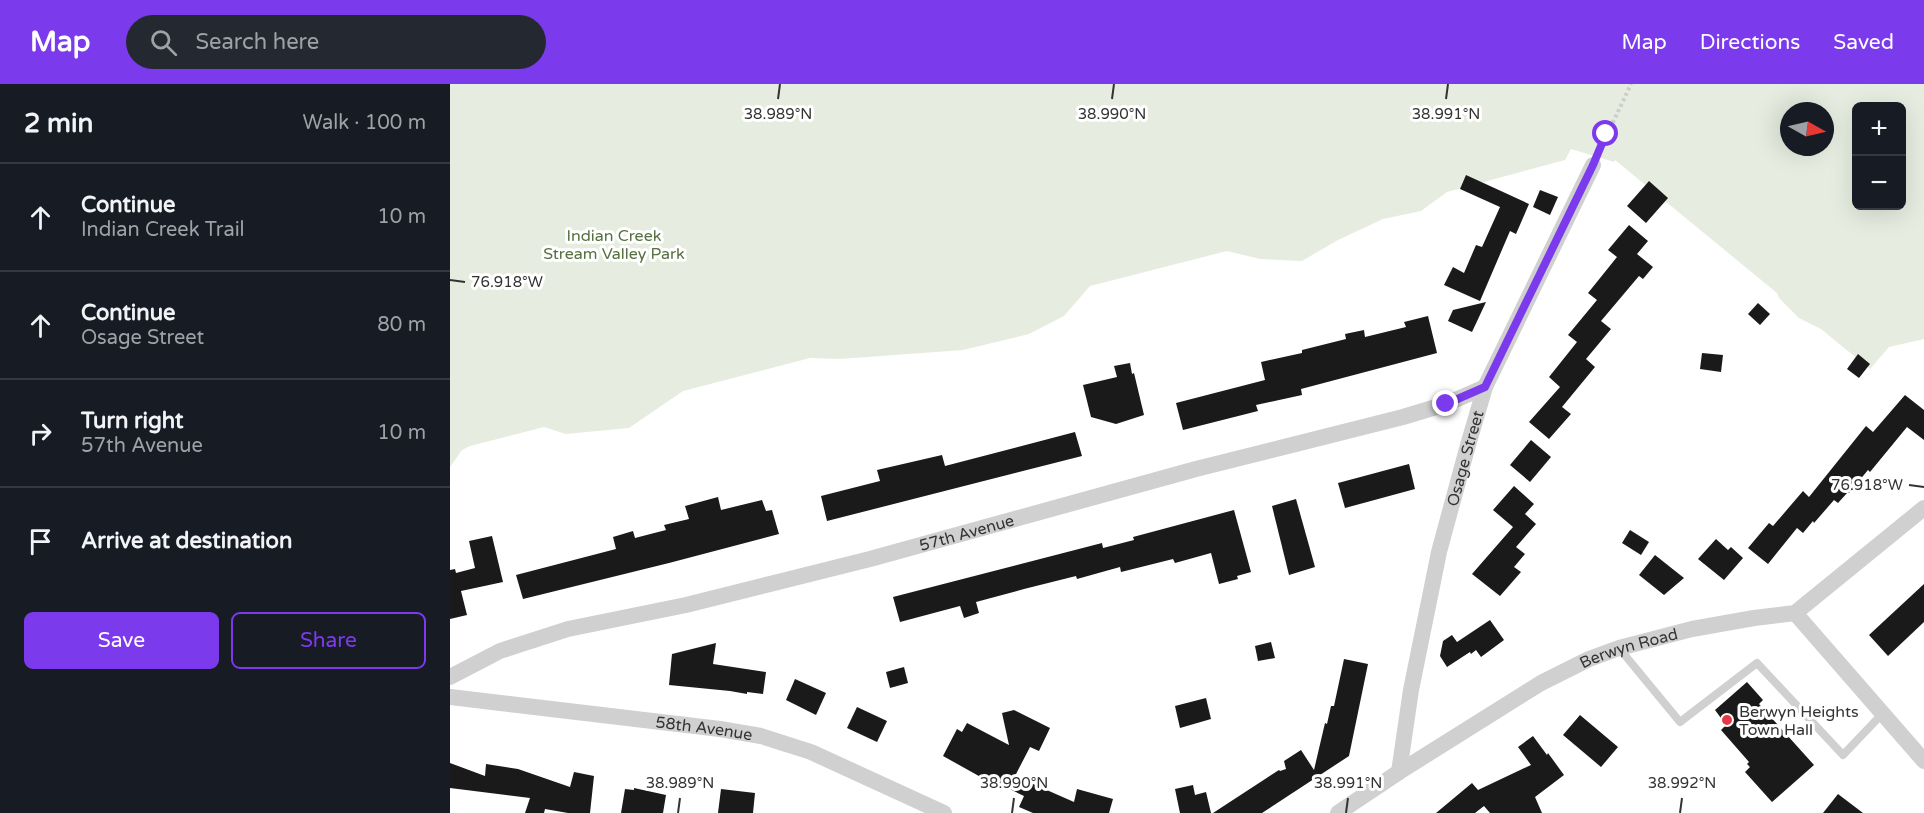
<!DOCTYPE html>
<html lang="en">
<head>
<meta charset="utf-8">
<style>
	body { margin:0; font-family:"Varela Round",sans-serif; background:#242831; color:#f1f3f6 }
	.controls { position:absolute; right:18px; top:18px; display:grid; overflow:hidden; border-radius:9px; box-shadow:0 6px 24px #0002 }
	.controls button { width:54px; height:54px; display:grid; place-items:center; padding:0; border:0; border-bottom:2px solid #363941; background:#171b24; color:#f1f3f6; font:30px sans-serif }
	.compass { position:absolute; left:1330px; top:18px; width:54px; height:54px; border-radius:50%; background:#171b24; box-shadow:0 6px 24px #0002; rotate:98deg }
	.stop { position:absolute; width:18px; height:18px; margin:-14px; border:4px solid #7c3aed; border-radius:50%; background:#fff }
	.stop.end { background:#7c3aed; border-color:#fff; box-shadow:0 2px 6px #0008 }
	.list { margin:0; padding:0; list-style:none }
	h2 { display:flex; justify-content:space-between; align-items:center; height:78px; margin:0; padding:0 24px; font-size:26px }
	h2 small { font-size:20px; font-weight:400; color:#9ea1a6 }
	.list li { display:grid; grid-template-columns:39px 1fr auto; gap:18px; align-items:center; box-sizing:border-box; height:108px; padding:0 24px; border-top:2px solid #363941 }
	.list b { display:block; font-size:22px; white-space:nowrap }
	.list p { margin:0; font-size:20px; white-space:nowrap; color:#9ea1a6 }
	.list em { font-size:20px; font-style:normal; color:#9ea1a6 }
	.actions { display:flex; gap:12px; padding:18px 24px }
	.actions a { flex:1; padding:14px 0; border:2px solid #7c3aed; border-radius:9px; text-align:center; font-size:21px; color:#7c3aed }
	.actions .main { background:#7c3aed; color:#fff }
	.icon { flex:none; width:33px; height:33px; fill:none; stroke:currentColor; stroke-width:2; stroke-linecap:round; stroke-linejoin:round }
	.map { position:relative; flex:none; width:1474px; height:729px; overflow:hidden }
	header { display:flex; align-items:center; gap:36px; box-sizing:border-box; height:84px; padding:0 30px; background:#7c3aed; color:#fff }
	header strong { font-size:28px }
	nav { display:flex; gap:33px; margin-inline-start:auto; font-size:21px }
	.search { width:420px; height:54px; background:#242831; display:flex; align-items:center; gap:15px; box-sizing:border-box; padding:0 21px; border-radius:33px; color:#9ea1a6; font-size:22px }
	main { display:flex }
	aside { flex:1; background:#171b24 }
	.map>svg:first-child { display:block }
	.green { fill:#e6ecdf; fill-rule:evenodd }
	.building { fill:#1a1a1a }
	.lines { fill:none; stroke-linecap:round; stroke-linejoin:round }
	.path { stroke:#cdcdcd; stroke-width:4; stroke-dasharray:3 3; stroke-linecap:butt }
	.service { stroke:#d0d0d0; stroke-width:8 }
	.minor { stroke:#d0d0d0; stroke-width:16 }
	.route { stroke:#7c3aed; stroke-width:8 }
	.ticks { fill:none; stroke:#333; stroke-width:2 }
	.poi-dot { fill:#e63946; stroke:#fff; stroke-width:2 }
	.labels { text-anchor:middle; stroke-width:6; stroke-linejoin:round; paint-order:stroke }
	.park-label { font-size:16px; fill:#56703f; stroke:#fff }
	.street-label { font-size:16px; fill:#333; stroke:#fff }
	.poi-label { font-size:16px; fill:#333; stroke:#fff; text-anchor:start }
	.ticks-label { font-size:15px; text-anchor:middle; fill:#333; stroke:#fff; stroke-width:6; stroke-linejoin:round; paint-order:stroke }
</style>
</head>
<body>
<header>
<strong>Map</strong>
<div class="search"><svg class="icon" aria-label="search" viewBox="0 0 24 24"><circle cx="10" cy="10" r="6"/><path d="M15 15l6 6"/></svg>Search here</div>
<nav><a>Map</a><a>Directions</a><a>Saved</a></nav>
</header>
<main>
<aside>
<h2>2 min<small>Walk · 100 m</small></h2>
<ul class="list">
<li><svg class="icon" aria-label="ahead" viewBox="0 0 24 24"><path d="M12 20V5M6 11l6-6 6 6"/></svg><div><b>Continue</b><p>Indian Creek Trail</p></div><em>10 m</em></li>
<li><svg class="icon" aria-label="ahead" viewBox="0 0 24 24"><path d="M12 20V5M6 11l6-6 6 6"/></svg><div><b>Continue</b><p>Osage Street</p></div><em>80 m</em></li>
<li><svg class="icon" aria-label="right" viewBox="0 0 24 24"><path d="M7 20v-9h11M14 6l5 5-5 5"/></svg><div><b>Turn right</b><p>57th Avenue</p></div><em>10 m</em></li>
<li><svg class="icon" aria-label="arrive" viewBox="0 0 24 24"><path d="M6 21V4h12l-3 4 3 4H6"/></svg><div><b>Arrive at destination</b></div></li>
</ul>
<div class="actions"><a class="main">Save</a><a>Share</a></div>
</aside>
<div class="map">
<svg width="1474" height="729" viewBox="0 0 1474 729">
	<rect width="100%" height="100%" fill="#fff"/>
	<path class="green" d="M0 0H1474V255L1439 263 1420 285 1371 245 1349 234 1329 214 1327 209 1165 76 1164 78 1121 65 1115 76 997 108 971 127 933 135 888 156 852 177 810 175 777 167 640 202 614 232 579 250 513 266 390 275 360 274 233 307 179 344 116 350 94 343 20 362 12 366 0 383ZM1406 22H1452V122H1406ZM1339 27H1375V63H1339Z"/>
	<g class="building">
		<polygon points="1016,91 1079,120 1066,150 1060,147 1030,217 994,201 1003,183 1014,189 1026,161 1032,163 1050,123 1010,105"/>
		<polygon points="1199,97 1218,114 1196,139 1177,122"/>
		<polygon points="1090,106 1108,113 1100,131 1083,123"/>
		<polygon points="1179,141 1198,157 1187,170 1203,183 1193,195 1189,192 1151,237 1161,245 1136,275 1145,283 1112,323 1121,330 1099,355 1079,338 1110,303 1099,293 1127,258 1118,251 1147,216 1138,209 1167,173 1158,166"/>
		<polygon points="1036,218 1022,248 998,237 1003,226"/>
		<polygon points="1308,219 1320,230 1310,241 1298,230"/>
		<polygon points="978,232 987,269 851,305 852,311 806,321 808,327 733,346 726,319 815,296 811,278 852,269 852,266 896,255 895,250 914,246 915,253 956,243 954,238"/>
		<polygon points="1252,269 1273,271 1271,288 1250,285"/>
		<polygon points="1408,270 1420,280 1409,294 1397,285"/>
		<polygon points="680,279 682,290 684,289 694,331 666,340 641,333 633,301 667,293 664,282"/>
		<polygon points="1455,311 1474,326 1474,356 1457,343 1420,388 1418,386 1399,409 1398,408 1388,419 1384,416 1364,439 1363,437 1353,449 1347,444 1318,480 1298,464 1319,439 1323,442 1353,407 1359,413 1416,342 1423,348"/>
		<polygon points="625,348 632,372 377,437 371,412 430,397 427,386 492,371 495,382"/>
		<polygon points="1081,356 1101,373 1080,398 1060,381"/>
		<polygon points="959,380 965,405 895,424 888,399"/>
		<polygon points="1064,402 1084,420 1075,430 1086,440 1066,463 1075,470 1064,483 1071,488 1050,512 1022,490 1063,443 1043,426"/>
		<polygon points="268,413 271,426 312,416 316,427 322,426 329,450 219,479 73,515 66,491 166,465 163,453 183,447 185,454 216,446 214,441 239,435 235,422"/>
		<polygon points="846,415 865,483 839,491 822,422"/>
		<polygon points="784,426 801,488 787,492 788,495 769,500 761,469 725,479 723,475 671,488 670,483 627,495 626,492 574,505 526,518 529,529 514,534 510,522 450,538 443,513 652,459 653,464 684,456 683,453"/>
		<polygon points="1180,446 1199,458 1191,471 1172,459"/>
		<polygon points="42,452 53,498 11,507 17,531 0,535 0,486 5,485 6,489 25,484 19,457"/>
		<polygon points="1266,455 1278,466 1281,463 1293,474 1274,496 1248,475"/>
		<polygon points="1205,471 1234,494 1214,511 1189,491"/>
		<polygon points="1474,500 1474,538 1438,572 1419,551"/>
		<polygon points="1040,536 1054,556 1031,573 1026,566 1021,570 1020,568 997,583 990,572 993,557 1002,551 1007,558"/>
		<polygon points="821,558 825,574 808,577 805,562"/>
		<polygon points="266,559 263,580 316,588 313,610 297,608 297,610 280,607 219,601 222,570"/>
		<polygon points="894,575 918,580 899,672 812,729 763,729 829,686 830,687 836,685 834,677 851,666 864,686 875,639 877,640 881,622 884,622"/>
		<polygon points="454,583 458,599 440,604 436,588"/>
		<polygon points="345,595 376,609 366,631 336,616"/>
		<polygon points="1297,598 1313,616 1309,620 1364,681 1322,718 1295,688 1300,683 1297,680 1299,678 1271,646 1276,641 1265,626"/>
		<polygon points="756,614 761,635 730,644 725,622"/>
		<polygon points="407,623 437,637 427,658 397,644"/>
		<polygon points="564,626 600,644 589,667 580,663 565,692 624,718 627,705 663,715 659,729 583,729 569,723 574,712 547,699 545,701 493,672 507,645 512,648 517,639 559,661 552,629"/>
		<polygon points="1130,631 1168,663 1151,683 1113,651"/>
		<polygon points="1083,652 1097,671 1098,669 1114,691 1085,713 1092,729 1040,729 1034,722 1025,729 986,729 1022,699 1028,706 1081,681 1068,663"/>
		<polygon points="0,679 35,692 36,680 68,685 120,703 124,688 144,692 140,729 118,729 95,725 94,729 75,729 80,714 0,704"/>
		<polygon points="743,701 745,711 756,708 761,729 730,729 725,705"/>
		<polygon points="184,704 216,711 213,729 171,729 175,705 184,706"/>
		<polygon points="271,705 305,709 303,729 268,729"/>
		<polygon points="1388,710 1413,729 1373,729"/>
	</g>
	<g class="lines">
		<polyline class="path" points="1150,66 1181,0"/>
		<polyline class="service" points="1169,564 1230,638 1307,579 1393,671 1433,629"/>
		<g class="minor">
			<polyline points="1345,529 1474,677"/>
			<path id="s1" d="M0 593 50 567 118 545 236 521 420 475 746 385 953 333 996 320 1035 303"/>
			<path id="s2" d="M0 613 270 645 311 652 361 668 494 729"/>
			<path id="s3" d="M949 688 961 606 989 468 1018 361 1035 303 1143 81"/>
			<path id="s4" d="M888 729 949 688 1091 599 1139 575 1169 564 1242 545 1304 534 1345 529 1474 424"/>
		</g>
	</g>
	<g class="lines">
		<polyline class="route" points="996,320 1035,303 1143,81 1156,50"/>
	</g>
	<path class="ticks" d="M328 15 330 0M662 15 664 0M996 15 998 0M0 196 15 198M1459 401 1474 403M228 729 230 714M562 729 564 714M896 729 898 714M1230 729 1232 714"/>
	<circle class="poi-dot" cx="1277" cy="636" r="6"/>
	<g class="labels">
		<g class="park-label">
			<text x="164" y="157">Indian Creek<tspan x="164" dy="18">Stream Valley Park</tspan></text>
		</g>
		<g class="street-label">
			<text dy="6" stroke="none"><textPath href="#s3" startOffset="321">Osage Street</textPath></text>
			<text dy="6" stroke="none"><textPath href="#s1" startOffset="538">57th Avenue</textPath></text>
			<text dy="6" stroke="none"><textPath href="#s4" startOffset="336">Berwyn Road</textPath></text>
			<text dy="6" stroke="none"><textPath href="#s2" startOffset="256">58th Avenue</textPath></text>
		</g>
		<g class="poi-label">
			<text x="1289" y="633">Berwyn Heights<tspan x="1289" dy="18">Town Hall</tspan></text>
		</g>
	</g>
	<g class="ticks-label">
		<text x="328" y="35">38.989°N</text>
		<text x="662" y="35">38.990°N</text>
		<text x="996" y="35">38.991°N</text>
		<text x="57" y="203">76.918°W</text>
		<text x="1417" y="406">76.918°W</text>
		<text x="230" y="704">38.989°N</text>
		<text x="564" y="704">38.990°N</text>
		<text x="898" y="704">38.991°N</text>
		<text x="1232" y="704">38.992°N</text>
	</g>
</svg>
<div class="controls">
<button>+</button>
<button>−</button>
</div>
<svg class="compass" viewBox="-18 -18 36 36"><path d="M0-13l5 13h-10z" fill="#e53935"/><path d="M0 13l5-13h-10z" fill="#9ea1a6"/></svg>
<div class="stop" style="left:1156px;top:50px"></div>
<div class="stop end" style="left:996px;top:320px"></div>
</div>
</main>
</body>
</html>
